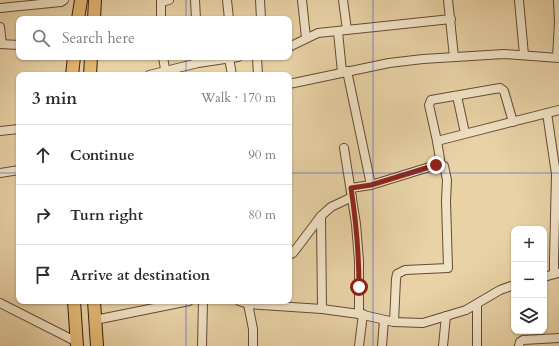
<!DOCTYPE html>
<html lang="en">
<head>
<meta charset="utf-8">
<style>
	body { margin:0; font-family:Cardo,serif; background:#f2f2f3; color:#2b2b33 }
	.controls { position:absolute; right:12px; bottom:12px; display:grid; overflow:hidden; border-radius:8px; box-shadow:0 1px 3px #0004 }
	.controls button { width:36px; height:36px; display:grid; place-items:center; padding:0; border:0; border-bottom:1px solid #e1e1e2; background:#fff; color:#2b2b33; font:20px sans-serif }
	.stop { position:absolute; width:12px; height:12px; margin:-9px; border:3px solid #8f2418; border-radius:50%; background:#fff }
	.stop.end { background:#8f2418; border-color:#fff; box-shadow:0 1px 4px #0008 }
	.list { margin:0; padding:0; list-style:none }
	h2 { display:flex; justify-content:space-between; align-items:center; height:52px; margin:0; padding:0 16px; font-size:17px }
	h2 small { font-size:13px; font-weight:400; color:#7c7c81 }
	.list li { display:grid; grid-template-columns:26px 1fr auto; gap:12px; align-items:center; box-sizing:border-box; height:60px; padding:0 16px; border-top:1px solid #e1e1e2 }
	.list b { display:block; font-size:15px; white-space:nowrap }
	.list em { font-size:13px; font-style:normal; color:#7c7c81 }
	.icon { flex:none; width:22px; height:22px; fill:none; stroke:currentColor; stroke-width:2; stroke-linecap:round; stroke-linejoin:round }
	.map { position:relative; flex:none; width:559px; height:346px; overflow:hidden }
	.search { position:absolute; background:#fff; box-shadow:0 1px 3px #0004; left:16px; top:16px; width:276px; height:44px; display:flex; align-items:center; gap:10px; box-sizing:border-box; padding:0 14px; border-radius:8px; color:#7c7c81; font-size:15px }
	.panel { position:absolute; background:#fff; box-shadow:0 1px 3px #0004; left:16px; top:72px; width:276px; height:232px; border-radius:8px }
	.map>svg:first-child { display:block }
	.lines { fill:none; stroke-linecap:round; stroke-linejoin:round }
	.minor-casing { stroke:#664a34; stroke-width:10 }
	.primary-casing { stroke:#3a1d0e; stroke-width:14 }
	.minor { stroke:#f0e2c5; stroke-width:8 }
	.primary { stroke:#e4b973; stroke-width:12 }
	.route { stroke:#8f2418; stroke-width:5 }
	.grid { fill:none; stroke:#1d4ed8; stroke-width:1; stroke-opacity:0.55 }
</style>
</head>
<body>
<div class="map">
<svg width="559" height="346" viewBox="0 0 559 346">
	<rect width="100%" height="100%" fill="#e8d2a6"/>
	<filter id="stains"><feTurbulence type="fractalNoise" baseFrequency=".005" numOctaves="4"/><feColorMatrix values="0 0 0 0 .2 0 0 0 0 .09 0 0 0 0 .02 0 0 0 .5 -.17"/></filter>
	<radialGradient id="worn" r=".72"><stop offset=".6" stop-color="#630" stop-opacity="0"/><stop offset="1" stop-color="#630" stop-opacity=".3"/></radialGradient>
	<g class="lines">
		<defs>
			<g id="minor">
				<polyline points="161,0 161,19"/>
				<polyline points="195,0 196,19"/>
				<polyline points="227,0 229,19"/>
				<polyline points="260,0 261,19"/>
				<polyline points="302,0 306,38"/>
				<polyline points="343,0 347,30"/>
				<polyline points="448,0 454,57"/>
				<polyline points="519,0 524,55"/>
				<polyline points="161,2 169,0"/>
				<polyline points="0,8 61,2 64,0"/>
				<polyline points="0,27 2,44"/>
				<polyline points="338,32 342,72"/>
				<polyline points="0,44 19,45"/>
				<polyline points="289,47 318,33 451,19"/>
				<polyline points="163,57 166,75"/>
				<polyline points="257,57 258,75"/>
				<polyline points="557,57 559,22 558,0"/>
				<polyline points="229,58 232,75"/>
				<polyline points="347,71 371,185"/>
				<polyline points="149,75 198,63 238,57"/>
				<polyline points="289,84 389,63 423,59 504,54 559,58"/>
				<polyline points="457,96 465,133"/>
				<polyline points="547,113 556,174 554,259 554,274"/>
				<polyline points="0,131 19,129"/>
				<polyline points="437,141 429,105 431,100 500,88 504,91 513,122"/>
				<polyline points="344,148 356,224 359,261 359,314"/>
				<polyline points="0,173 19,170"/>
				<polyline points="351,188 371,185 436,165 440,159 437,141 559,110"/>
				<polyline points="321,216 322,309"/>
				<polyline points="289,255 293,253 321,216 331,207 352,197"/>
				<polyline points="544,277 558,273"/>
				<polyline points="239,301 248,304 322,309 359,314 394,322 423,323 466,310 500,290 514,285"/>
				<polyline points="0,303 77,342"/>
				<polyline points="248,304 253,329 253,346"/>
				<polyline points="95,320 189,301"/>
				<polyline points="394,322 396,279 397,274 405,270 448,268 446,201 447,180 444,166 438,162"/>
				<polyline points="202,346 203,301"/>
				<polyline points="359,346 363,314"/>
				<polyline points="382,346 384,320"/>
				<polyline points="443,346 446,316"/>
				<polyline points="477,346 477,304"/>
				<polyline points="519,346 520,342 523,340 559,338"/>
			</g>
			<g id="primary">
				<polyline points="78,19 81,0"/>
				<polyline points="94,19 95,0"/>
				<polyline points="72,75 74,57"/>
				<polyline points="90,75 91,57"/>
				<polyline points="74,301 77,346"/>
				<polyline points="94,301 97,346"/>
			</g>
		</defs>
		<use href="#minor" class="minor-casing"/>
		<use href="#primary" class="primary-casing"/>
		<use href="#minor" class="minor"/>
		<use href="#primary" class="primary"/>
	</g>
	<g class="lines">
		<path class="route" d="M359 287C359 253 356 221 351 188L371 185 436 165"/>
	</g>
	<path class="grid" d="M186 0V19M373 0V346M186 57V75M0 173H19M289 173H559M186 301V346"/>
	<rect width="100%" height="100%" filter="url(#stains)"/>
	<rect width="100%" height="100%" fill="url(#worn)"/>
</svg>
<div class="controls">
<button>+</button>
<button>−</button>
<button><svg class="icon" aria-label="layers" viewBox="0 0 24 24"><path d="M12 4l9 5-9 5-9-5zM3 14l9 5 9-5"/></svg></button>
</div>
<div class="stop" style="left:359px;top:287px"></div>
<div class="stop end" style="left:436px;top:165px"></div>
<div class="search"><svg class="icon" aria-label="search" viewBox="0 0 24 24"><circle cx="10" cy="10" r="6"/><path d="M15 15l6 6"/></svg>Search here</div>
<section class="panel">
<h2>3 min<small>Walk · 170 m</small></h2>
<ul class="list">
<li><svg class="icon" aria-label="ahead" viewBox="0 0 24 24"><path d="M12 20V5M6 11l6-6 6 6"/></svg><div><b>Continue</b></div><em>90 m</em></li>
<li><svg class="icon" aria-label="right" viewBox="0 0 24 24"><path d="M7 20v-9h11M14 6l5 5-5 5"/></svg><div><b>Turn right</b></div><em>80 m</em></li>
<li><svg class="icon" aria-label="arrive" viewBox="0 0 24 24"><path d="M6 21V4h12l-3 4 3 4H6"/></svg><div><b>Arrive at destination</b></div></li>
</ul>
</section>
</div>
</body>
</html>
